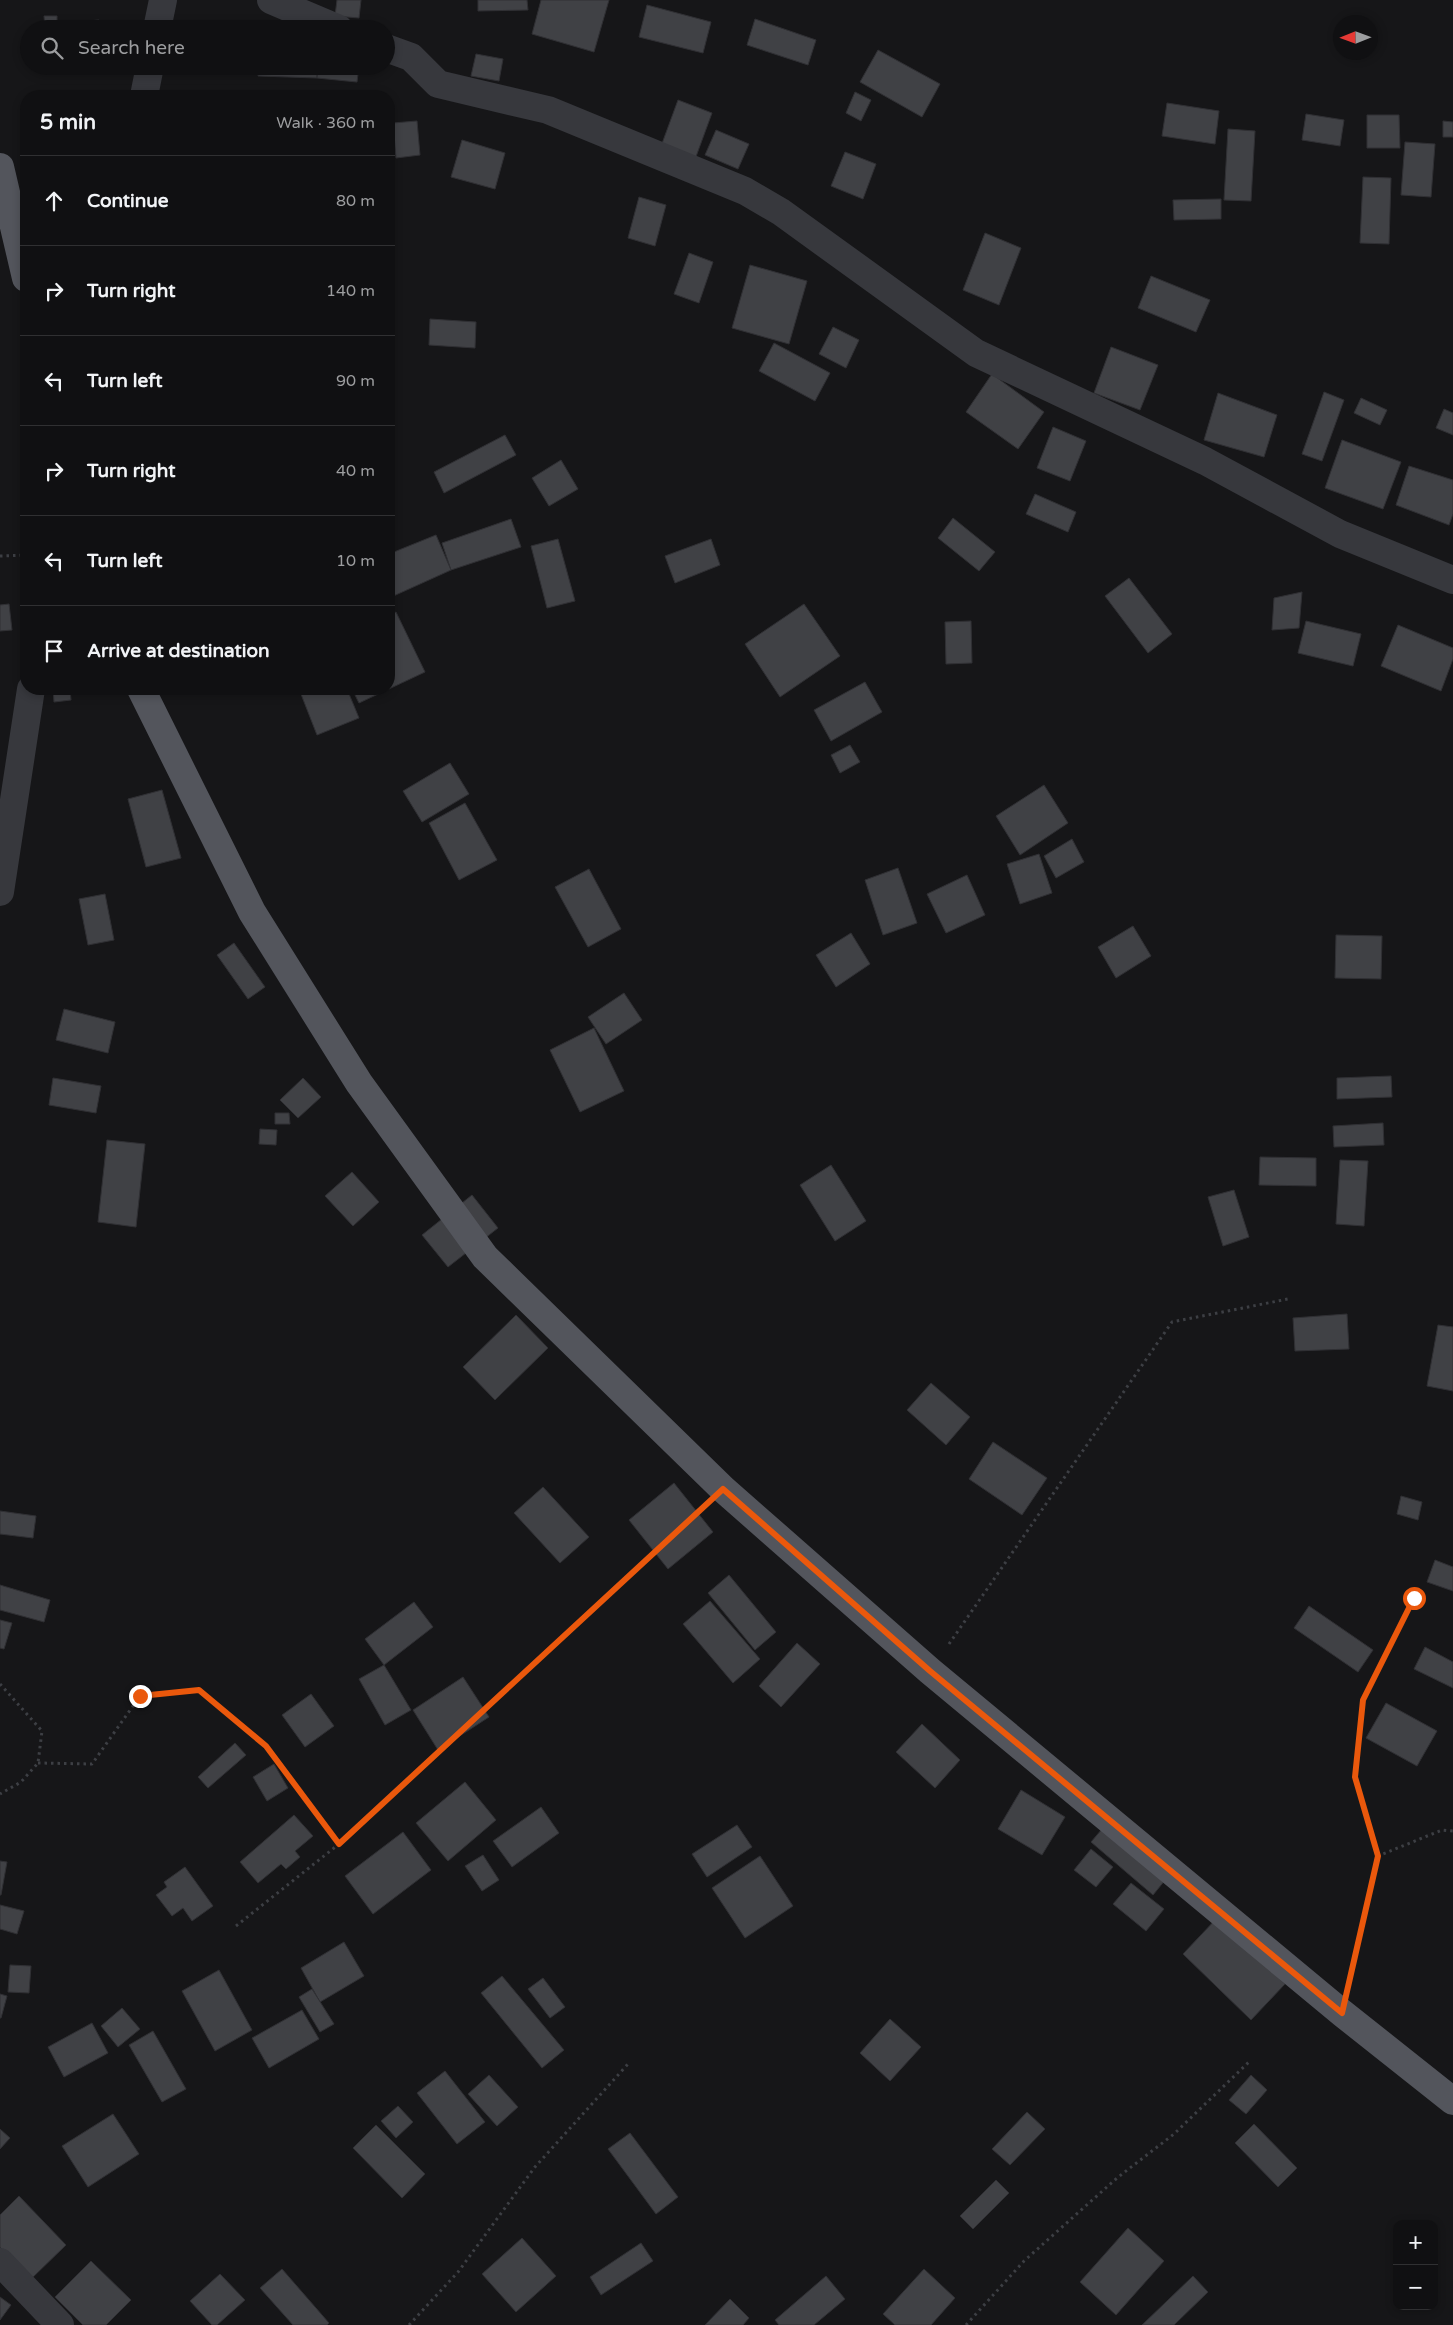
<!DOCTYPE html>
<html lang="en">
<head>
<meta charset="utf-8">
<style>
	body { margin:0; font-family:"Varela Round",sans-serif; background:#19191b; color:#f1f3f6 }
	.controls { position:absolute; right:15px; bottom:15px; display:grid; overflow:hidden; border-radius:10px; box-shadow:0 2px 8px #0003 }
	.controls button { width:45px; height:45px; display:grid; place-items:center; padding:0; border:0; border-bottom:1px solid #303032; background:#101012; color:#f1f3f6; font:25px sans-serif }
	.compass { position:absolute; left:1333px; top:15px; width:45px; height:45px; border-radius:50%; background:#101012; box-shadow:0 2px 8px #0003; rotate:269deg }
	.stop { position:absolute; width:15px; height:15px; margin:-11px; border:4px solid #ea580c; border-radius:50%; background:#fff }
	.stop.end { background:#ea580c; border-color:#fff; box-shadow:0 1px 5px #0008 }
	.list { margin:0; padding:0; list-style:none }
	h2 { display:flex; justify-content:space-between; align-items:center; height:65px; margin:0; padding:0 20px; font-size:21px }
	h2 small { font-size:16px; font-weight:400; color:#9c9d9f }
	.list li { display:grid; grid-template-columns:32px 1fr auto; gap:15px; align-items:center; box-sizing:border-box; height:90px; padding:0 20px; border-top:1px solid #303032 }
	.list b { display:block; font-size:19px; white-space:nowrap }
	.list em { font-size:16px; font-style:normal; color:#9c9d9f }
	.icon { flex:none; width:28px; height:28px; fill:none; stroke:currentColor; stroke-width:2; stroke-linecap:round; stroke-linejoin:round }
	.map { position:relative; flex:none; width:1453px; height:2325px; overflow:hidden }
	.search { position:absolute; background:#101012; box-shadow:0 2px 8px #0003; left:20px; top:20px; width:375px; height:55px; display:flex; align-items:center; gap:12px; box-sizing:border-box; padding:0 18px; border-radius:28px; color:#9c9d9f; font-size:19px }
	.panel { position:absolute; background:#101012; box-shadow:0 2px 8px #0003; left:20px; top:90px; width:375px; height:605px; border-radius:20px }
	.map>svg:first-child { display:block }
	.building { fill:#404145; stroke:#303034 }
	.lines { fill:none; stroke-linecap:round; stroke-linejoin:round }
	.path { stroke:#3d3f44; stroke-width:3; stroke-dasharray:2.5 4; stroke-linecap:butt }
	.minor { stroke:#37383d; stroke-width:28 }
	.major { stroke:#53555c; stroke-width:28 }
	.route { stroke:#ea580c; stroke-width:6 }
</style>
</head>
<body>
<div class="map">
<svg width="1453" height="2325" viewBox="0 0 1453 2325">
	<rect width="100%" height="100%" fill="#161618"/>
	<g class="building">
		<polygon points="337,0 361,0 359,18 335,16"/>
		<polygon points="478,0 527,0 528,10 478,11"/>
		<polygon points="541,0 609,0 594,52 532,34"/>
		<polygon points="647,5 711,22 703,53 639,37"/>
		<polygon points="44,16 57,16 57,29 45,29"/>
		<polygon points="755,19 816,40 808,65 747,45"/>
		<polygon points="99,20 100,29 78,29 77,22"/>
		<polygon points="878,50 940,84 922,117 860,82"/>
		<polygon points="476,54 503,59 499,81 471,76"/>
		<polygon points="259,66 317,66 317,78 258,76"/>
		<polygon points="318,66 359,66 357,82 317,78"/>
		<polygon points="855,92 871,100 861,121 846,113"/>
		<polygon points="678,100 712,113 694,162 660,149"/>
		<polygon points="1167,103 1219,111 1215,144 1162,136"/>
		<polygon points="1306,114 1344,120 1340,146 1302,140"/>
		<polygon points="1367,115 1399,115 1400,148 1367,148"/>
		<polygon points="417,121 420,155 396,158 393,123"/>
		<polygon points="1443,121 1453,122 1453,137 1443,137"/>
		<polygon points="1228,129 1255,131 1251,201 1224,200"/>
		<polygon points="716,130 749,144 738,169 705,155"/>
		<polygon points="462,140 505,153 495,189 451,177"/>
		<polygon points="1405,142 1435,144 1431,197 1401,195"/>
		<polygon points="845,152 876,164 863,199 831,186"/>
		<polygon points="1363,177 1391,178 1389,244 1360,243"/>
		<polygon points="639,197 666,205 655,246 628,238"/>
		<polygon points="1221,199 1221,219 1174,220 1173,200"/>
		<polygon points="985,233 1021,248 999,305 963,290"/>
		<polygon points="689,253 713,262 699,303 674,294"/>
		<polygon points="750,265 807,281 789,344 732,328"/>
		<polygon points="1151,276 1210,300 1196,332 1138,308"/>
		<polygon points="430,319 476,322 475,348 429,345"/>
		<polygon points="833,327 859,340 846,368 819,354"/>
		<polygon points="774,343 830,373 815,401 759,371"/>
		<polygon points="1111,347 1158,365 1140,410 1094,393"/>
		<polygon points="992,374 1044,412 1018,449 966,412"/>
		<polygon points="1324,392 1344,400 1322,461 1302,454"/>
		<polygon points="1218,393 1277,415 1264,457 1204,440"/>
		<polygon points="1361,398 1387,410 1380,425 1354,413"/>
		<polygon points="1444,409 1453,413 1453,435 1436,428"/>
		<polygon points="1053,427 1086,441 1070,481 1037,468"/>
		<polygon points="505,435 516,455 444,493 434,472"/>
		<polygon points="1342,440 1401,462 1383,509 1325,488"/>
		<polygon points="561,460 578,489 549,506 532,478"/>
		<polygon points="1409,466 1453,480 1453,514 1449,525 1396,505"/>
		<polygon points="1035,494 1076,512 1068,532 1026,514"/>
		<polygon points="953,518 995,552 979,571 938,538"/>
		<polygon points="511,519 521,547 451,570 442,543"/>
		<polygon points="436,535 451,570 389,598 389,554"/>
		<polygon points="558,539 575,601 547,608 531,546"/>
		<polygon points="711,539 720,565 675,583 665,556"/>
		<polygon points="1129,578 1172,634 1148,653 1105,596"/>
		<polygon points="1302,592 1299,628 1272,630 1274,598"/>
		<polygon points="9,604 12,630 0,631 0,605"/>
		<polygon points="804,604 840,656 780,697 745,644"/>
		<polygon points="396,612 425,672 359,703 352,689 389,689 389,616"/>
		<polygon points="971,621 972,663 946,664 945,622"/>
		<polygon points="1306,621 1361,634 1353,666 1298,653"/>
		<polygon points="1398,625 1453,648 1453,659 1441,691 1381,666"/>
		<polygon points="865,682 882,712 831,741 814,710"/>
		<polygon points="53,689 70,689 71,700 54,702"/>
		<polygon points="299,689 347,689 359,718 317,735"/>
		<polygon points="850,745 860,762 840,773 831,755"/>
		<polygon points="450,763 469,794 422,822 403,791"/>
		<polygon points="1044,785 1068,823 1020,855 996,816"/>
		<polygon points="162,790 181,858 146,867 128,799"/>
		<polygon points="465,803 497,860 459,880 429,823"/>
		<polygon points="1072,839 1084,862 1056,878 1044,856"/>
		<polygon points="1039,854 1052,893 1020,904 1007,864"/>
		<polygon points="898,868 917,923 883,935 865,880"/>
		<polygon points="589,869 621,929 588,947 555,887"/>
		<polygon points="967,875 985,915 946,933 927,894"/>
		<polygon points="105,894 114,940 88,945 79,899"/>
		<polygon points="1133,926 1151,956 1116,978 1098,947"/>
		<polygon points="851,933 870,964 836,987 816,955"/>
		<polygon points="1336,935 1382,936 1381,979 1335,978"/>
		<polygon points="234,943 265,987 248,999 217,955"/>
		<polygon points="624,993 642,1020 606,1044 588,1017"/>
		<polygon points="64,1009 115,1022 108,1053 56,1040"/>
		<polygon points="594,1028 624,1091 580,1112 550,1050"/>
		<polygon points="1391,1076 1392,1097 1337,1099 1337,1078"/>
		<polygon points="53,1078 101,1086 96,1113 49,1105"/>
		<polygon points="303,1078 321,1097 298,1118 280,1100"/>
		<polygon points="275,1113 289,1113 290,1124 275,1124"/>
		<polygon points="1383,1123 1384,1145 1334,1147 1333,1126"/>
		<polygon points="260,1129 277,1130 276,1145 259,1144"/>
		<polygon points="107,1140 145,1144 136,1227 98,1222"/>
		<polygon points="1260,1157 1316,1158 1316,1186 1259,1185"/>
		<polygon points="1340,1160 1368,1161 1364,1226 1336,1224"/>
		<polygon points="831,1165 866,1221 835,1241 800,1185"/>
		<polygon points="352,1172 379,1202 353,1226 325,1196"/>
		<polygon points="1234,1190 1249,1237 1223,1246 1208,1197"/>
		<polygon points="472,1195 498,1228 448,1267 422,1235"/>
		<polygon points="1347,1314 1349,1349 1295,1351 1293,1318"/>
		<polygon points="516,1315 548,1348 495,1400 463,1367"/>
		<polygon points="1438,1325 1453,1327 1453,1391 1427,1386"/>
		<polygon points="931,1383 970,1417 946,1445 907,1410"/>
		<polygon points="993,1442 1047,1478 1022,1515 969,1479"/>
		<polygon points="674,1483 713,1532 668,1569 629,1520"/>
		<polygon points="543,1487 589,1537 560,1563 514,1513"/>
		<polygon points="1401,1496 1422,1502 1418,1520 1397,1514"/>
		<polygon points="0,1511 36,1516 33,1538 0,1534"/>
		<polygon points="1435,1560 1453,1567 1453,1591 1427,1582"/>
		<polygon points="729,1575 776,1632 755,1650 708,1593"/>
		<polygon points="0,1585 50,1600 44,1622 0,1610"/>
		<polygon points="710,1601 760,1659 733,1683 683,1624"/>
		<polygon points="414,1602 433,1627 384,1665 365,1639"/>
		<polygon points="1309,1606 1373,1650 1358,1672 1294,1628"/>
		<polygon points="0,1620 12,1623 4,1649 0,1648"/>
		<polygon points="797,1643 820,1664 781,1707 759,1686"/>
		<polygon points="1425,1647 1453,1662 1453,1688 1414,1669"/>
		<polygon points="384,1665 411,1710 385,1725 359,1679"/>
		<polygon points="463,1677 489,1717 438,1750 413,1710"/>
		<polygon points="311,1694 334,1726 305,1747 282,1715"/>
		<polygon points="1386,1703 1437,1731 1417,1766 1366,1738"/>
		<polygon points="922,1724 960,1760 935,1788 896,1752"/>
		<polygon points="235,1743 246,1755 208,1788 198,1777"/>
		<polygon points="274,1764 288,1788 267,1801 253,1777"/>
		<polygon points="465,1782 496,1820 448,1861 416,1823"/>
		<polygon points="1021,1790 1065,1817 1042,1855 998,1829"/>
		<polygon points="541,1807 559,1833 512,1867 493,1841"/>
		<polygon points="294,1815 313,1836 295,1851 300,1857 286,1869 281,1864 258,1883 240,1862"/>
		<polygon points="1108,1822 1170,1874 1153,1895 1091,1842"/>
		<polygon points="737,1825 752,1847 707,1877 692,1854"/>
		<polygon points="403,1832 431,1870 373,1914 345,1876"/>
		<polygon points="1091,1849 1113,1867 1096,1887 1074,1870"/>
		<polygon points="483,1855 499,1880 482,1891 465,1866"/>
		<polygon points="760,1856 793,1906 745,1938 712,1888"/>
		<polygon points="0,1861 7,1862 1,1895 0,1895"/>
		<polygon points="185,1867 213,1906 192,1921 183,1908 172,1916 156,1895 167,1887 164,1882"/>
		<polygon points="1131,1883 1164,1909 1146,1931 1113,1904"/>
		<polygon points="0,1905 24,1911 17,1934 0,1929"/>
		<polygon points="1217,1918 1285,1984 1251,2020 1183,1954"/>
		<polygon points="344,1942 364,1976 320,2002 301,1968"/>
		<polygon points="10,1965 31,1966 29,1993 8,1992"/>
		<polygon points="219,1970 252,2030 215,2051 182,1991"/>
		<polygon points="502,1976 564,2050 542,2068 481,1993"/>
		<polygon points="543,1978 565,2007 550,2018 528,1989"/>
		<polygon points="312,1989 334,2024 320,2032 299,1997"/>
		<polygon points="0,1994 7,1996 1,2018 0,2018"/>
		<polygon points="122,2008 140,2029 118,2047 101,2026"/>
		<polygon points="302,2010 319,2039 269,2068 252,2038"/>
		<polygon points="890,2019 921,2047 890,2081 860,2053"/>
		<polygon points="92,2023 108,2053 64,2077 48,2047"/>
		<polygon points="153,2031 186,2089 162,2102 129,2045"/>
		<polygon points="445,2071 485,2122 457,2144 417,2093"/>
		<polygon points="489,2075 518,2107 497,2126 468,2094"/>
		<polygon points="1251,2075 1267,2090 1246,2114 1229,2100"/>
		<polygon points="398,2106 413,2122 396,2138 381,2121"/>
		<polygon points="1027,2112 1045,2129 1010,2165 992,2149"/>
		<polygon points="113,2114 139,2154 88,2187 62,2146"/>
		<polygon points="1254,2124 1297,2168 1278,2187 1235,2143"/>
		<polygon points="376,2125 425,2174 402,2198 353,2148"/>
		<polygon points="0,2129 10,2138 0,2149"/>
		<polygon points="630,2133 678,2197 656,2214 608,2149"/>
		<polygon points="996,2180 1009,2193 973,2229 960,2216"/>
		<polygon points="19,2196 66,2245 31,2279 0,2247 0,2215"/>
		<polygon points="1128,2228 1164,2261 1116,2315 1080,2282"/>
		<polygon points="522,2238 556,2276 516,2312 482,2274"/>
		<polygon points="641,2243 653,2261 601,2295 590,2277"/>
		<polygon points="91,2261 131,2300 106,2325 83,2325 55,2297"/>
		<polygon points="282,2269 329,2323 327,2325 293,2325 260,2288"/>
		<polygon points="924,2269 955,2298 931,2325 895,2325 883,2314"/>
		<polygon points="220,2274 245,2300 217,2325 212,2325 190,2301"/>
		<polygon points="826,2276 845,2299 814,2325 779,2325 775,2320"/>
		<polygon points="1193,2276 1208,2292 1174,2325 1142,2325"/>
		<polygon points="0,2297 11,2305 0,2320"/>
		<polygon points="730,2299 749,2318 743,2325 705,2325"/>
	</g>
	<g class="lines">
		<g class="path">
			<polyline points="0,556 26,555"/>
			<polyline points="949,1644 1172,1322 1288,1299"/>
			<polyline points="0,1684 42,1731 38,1763 21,1782 0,1794"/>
			<polyline points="38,1763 92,1764 140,1696 199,1690 266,1746 339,1844"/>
			<polyline points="1378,1856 1355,1777 1363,1700 1414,1598"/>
			<polyline points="236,1926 339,1844 699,1511"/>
			<polyline points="1350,1977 1378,1856 1442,1830 1453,1831"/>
			<polyline points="409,2325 458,2272 535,2167 628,2064"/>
			<polyline points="966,2325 1024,2261 1117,2178 1174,2134 1251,2060"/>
		</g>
		<g class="minor">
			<polyline points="271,0 339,29"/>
			<polyline points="157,29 163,0"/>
			<polyline points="386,48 411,57 438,84 548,110 745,191 781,212 976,353 1205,461 1340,534 1453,580"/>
			<polyline points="144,96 150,66"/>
			<polyline points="0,892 31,689"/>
			<polyline points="0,2262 60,2325"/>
		</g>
		<g class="major">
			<polyline points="0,167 26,278"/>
			<polyline points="141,689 252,912 359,1083 485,1257 723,1489 930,1671 1342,2013 1453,2101"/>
		</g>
	</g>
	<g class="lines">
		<polyline class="route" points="140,1696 199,1690 266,1746 339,1844 723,1489 930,1671 1342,2013 1378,1856 1355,1777 1363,1700 1414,1598"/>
	</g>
</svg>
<div class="controls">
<button>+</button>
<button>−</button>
</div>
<svg class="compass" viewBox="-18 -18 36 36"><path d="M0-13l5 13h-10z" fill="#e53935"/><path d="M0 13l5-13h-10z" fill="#9c9d9f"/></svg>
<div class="stop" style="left:1414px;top:1598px"></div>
<div class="stop end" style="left:140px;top:1696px"></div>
<div class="search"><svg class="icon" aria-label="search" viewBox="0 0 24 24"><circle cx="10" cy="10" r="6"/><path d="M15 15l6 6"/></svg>Search here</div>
<section class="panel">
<h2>5 min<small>Walk · 360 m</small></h2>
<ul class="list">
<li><svg class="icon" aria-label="ahead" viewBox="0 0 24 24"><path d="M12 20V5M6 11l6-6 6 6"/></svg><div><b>Continue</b></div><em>80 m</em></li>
<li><svg class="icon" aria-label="right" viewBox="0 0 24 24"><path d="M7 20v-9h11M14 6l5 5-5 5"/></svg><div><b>Turn right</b></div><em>140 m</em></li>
<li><svg class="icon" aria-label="left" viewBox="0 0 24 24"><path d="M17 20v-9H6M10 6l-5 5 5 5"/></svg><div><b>Turn left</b></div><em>90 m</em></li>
<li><svg class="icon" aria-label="right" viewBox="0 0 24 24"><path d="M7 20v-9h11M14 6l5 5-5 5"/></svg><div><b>Turn right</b></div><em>40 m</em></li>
<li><svg class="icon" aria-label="left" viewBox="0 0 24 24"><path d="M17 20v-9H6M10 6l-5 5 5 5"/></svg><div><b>Turn left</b></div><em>10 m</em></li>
<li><svg class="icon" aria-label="arrive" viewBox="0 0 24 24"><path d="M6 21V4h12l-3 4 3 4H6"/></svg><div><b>Arrive at destination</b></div></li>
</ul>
</section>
</div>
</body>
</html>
